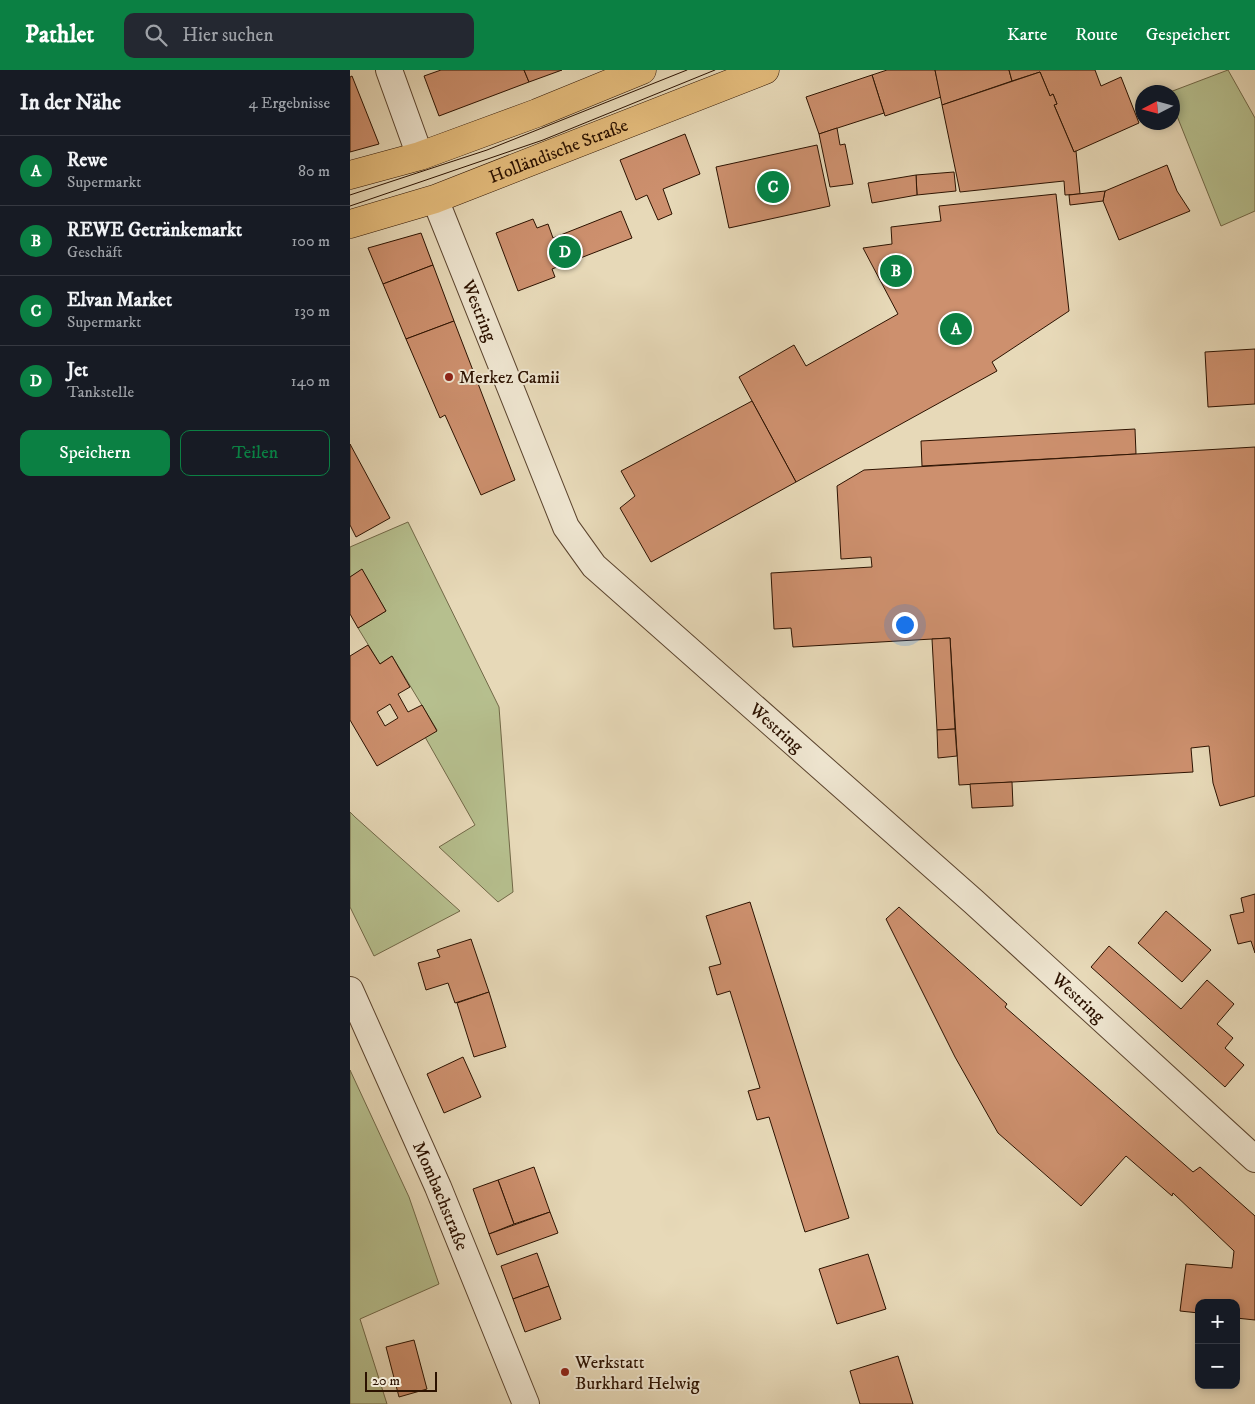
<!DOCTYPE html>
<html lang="de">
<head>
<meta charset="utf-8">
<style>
	body { margin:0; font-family:"IM FELL DW Pica",serif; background:#242831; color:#f1f3f6 }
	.controls { position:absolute; right:15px; bottom:15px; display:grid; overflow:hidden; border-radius:10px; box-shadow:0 2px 8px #0003 }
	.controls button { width:45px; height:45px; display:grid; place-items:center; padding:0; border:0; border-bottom:1px solid #363941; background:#171b24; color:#f1f3f6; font:25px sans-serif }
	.compass { position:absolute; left:785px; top:15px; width:45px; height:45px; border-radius:50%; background:#171b24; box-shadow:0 2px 8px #0003; rotate:264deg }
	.scale { position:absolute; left:15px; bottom:12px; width:72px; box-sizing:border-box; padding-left:5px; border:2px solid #2c1200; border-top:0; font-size:14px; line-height:18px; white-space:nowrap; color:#2c1200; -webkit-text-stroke:4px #efe6d1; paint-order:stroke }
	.you { position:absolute; left:554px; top:554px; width:18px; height:18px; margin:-12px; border:4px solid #fff; border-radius:50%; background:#1a73e8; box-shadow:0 0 0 8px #1a73e833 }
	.badge { display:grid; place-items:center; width:32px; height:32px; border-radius:50%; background:#0b8043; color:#fff; font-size:16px; font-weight:700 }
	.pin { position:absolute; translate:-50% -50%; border:2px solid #fff; box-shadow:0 1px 5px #0006 }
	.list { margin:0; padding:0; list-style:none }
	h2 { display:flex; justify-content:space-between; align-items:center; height:65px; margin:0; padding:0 20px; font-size:21px }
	h2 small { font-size:16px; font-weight:400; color:#9ea1a6 }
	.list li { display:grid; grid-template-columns:32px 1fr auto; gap:15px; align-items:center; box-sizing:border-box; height:70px; padding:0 20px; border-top:1px solid #363941 }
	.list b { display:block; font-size:19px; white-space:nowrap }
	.list p { margin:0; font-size:16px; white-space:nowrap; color:#9ea1a6 }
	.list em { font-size:16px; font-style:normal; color:#9ea1a6 }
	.actions { display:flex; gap:10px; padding:15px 20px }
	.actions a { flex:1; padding:11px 0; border:1px solid #0b8043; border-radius:10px; text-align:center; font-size:18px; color:#0b8043 }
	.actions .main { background:#0b8043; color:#fff }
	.icon { flex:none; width:28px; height:28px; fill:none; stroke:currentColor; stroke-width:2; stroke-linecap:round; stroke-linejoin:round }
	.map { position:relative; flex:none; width:905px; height:1334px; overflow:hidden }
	header { display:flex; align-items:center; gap:30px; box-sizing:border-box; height:70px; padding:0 25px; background:#0b8043; color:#fff }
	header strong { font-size:24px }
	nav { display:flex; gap:28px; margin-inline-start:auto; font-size:18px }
	.search { width:350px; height:45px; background:#242831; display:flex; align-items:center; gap:12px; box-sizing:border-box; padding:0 18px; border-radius:10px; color:#9ea1a6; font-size:19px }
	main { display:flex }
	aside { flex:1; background:#171b24 }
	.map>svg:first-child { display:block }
	.green { fill:#b6bf8e; stroke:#716847 }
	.building { fill:#cd906e; stroke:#2c1200; fill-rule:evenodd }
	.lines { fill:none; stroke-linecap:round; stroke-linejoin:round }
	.minor-casing { stroke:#5b442e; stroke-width:28 }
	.major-casing { stroke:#2c1200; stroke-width:29 }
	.minor { stroke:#efe6d1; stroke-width:26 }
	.major { stroke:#e4bc7c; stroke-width:28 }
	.tram { stroke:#2c1200; stroke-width:1 }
	.poi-dot { fill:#8f2418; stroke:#efe6d1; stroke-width:2 }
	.labels { text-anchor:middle; stroke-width:4; stroke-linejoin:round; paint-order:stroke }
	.street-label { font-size:18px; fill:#2c1200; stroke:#efe6d1 }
	.poi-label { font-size:18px; fill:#2c1200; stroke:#efe6d1; text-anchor:start }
</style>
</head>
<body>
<header>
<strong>Pathlet</strong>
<div class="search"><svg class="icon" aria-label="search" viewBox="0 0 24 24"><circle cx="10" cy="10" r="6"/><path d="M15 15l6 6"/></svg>Hier suchen</div>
<nav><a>Karte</a><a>Route</a><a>Gespeichert</a></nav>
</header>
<main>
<aside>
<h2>In der Nähe<small>4 Ergebnisse</small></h2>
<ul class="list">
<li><span class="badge">A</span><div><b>Rewe</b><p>Supermarkt</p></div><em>80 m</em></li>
<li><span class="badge">B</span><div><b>REWE Getränkemarkt</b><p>Geschäft</p></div><em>100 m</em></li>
<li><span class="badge">C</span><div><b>Elvan Market</b><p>Supermarkt</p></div><em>130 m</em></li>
<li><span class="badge">D</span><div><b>Jet</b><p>Tankstelle</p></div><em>140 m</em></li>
</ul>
<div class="actions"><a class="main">Speichern</a><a>Teilen</a></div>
</aside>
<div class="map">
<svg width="905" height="1334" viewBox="0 0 905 1334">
	<rect width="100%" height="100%" fill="#e7d9b8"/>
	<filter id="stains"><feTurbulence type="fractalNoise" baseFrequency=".004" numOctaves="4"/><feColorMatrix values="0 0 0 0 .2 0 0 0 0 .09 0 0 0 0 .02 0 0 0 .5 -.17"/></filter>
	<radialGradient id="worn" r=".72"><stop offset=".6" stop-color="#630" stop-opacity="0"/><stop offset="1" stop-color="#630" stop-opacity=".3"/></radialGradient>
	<g class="green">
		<polygon points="878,0 905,48 905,141 871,156 823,36 822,22 820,22"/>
		<polygon points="58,452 149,637 163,822 148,832 89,777 125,755 75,667 87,660 42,586 30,594 8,558 36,541 12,500 0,507 0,477"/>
		<polygon points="0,742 5,747 110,841 24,886 0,837"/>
		<polygon points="0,1000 59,1127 89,1214 10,1249 37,1334 0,1334"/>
	</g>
	<g class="building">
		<polygon points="91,0 174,0 179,12 89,46 74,6"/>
		<polygon points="174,0 212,0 179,12"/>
		<polygon points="537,0 585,0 591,27 535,46 522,5"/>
		<polygon points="585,0 659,0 662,11 592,35"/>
		<polygon points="659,0 745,0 751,16 771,7 789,53 724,82 704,35 707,34 703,24 700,26 690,2 662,11"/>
		<polygon points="690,2 700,26 703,24 707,34 704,35 724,82 726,81 730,124 715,125 714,111 610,122 592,35"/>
		<polygon points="522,5 534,43 469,64 456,27"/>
		<polygon points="2,6 29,74 0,82 0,7"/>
		<polygon points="487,58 490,75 495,74 503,114 480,117 469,64"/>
		<polygon points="335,64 350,104 313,119 322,144 308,150 297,125 286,130 270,90"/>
		<polygon points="467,75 480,136 379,158 366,97"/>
		<polygon points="817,95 827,121 840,141 769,170 753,131 755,121"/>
		<polygon points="604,102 606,121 567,125 566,105"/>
		<polygon points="566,105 567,125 522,133 518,113"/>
		<polygon points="755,121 753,131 720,135 719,125"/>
		<polygon points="706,124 719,241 642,292 647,301 446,412 389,307 444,275 456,296 548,244 513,178 542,174 541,157 591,151 589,136"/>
		<polygon points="271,141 282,168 202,199 205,207 168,221 146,163 183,149 187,158 198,154 203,168"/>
		<polygon points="71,163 83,195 33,214 18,178"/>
		<polygon points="83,195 104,251 56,269 33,214"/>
		<polygon points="104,251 165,410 131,425 95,345 90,348 56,269"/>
		<polygon points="905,279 905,334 858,337 855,282"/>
		<polygon points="402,331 446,412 301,492 270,438 285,426 271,401"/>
		<polygon points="785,359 786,384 572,396 571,371"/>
		<polygon points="0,374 40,448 6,467 0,455"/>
		<polygon points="905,377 905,726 870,736 863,713 859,676 841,678 843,702 609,715 600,568 443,577 441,558 424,559 421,503 522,497 521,487 491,489 487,416 514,400"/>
		<polygon points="12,499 36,541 8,558 0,544 0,507"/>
		<polygon points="600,568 605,659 587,660 582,569"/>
		<path d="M18 575 30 594 42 586 60 617 48 624 58 642 72 635 87 661 27 696 0 650V586ZM40 634 48 648 35 656 27 642Z"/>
		<polygon points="605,659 607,686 588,688 587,660"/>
		<polygon points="662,712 663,736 622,738 620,714"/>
		<polygon points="905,824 905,883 901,871 888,874 880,845 894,842 891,828"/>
		<polygon points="400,832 499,1148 455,1162 419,1047 407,1050 398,1021 410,1018 380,921 367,925 359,897 371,894 356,846"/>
		<polygon points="549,837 657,934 655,937 843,1102 850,1097 905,1146 905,1250 886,1248 886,1233 849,1233 849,1243 830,1241 836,1194 882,1198 884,1181 823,1123 822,1126 776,1086 731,1136 648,1063 605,987 536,849"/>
		<polygon points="816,841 861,880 832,912 788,873"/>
		<polygon points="121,869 139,922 105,933 98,913 76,920 68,893 90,887 87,880"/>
		<polygon points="759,876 831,939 857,910 884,934 867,954 883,968 875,978 894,995 875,1017 741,897"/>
		<polygon points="139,922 156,977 124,987 107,933"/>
		<polygon points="113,987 131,1027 94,1043 77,1004"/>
		<polygon points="184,1097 200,1142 164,1154 148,1110"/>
		<polygon points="148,1110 164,1154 139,1164 123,1119"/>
		<polygon points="200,1142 208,1163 147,1185 139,1164"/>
		<polygon points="187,1183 199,1216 163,1229 151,1196"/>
		<polygon points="518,1184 536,1239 487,1254 469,1199"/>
		<polygon points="199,1216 211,1249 175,1262 163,1229"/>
		<polygon points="64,1270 77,1319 49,1327 36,1277"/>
		<polygon points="548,1286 563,1334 510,1334 500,1301"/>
	</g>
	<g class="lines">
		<defs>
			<g id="minor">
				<polyline points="39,0 70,86"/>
				<path id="s1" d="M85 129 216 457 244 496 624 832 905 1089"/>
				<path id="s2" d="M0 920 88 1117 176 1334"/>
			</g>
			<g id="major">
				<polyline points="0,105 70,86 187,43 292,0"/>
				<path id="s3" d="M0 154 85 129 415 0"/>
			</g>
		</defs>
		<use href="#minor" class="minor-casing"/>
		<use href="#major" class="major-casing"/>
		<use href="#minor" class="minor"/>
		<use href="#major" class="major"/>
		<g class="tram">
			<polyline points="0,125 137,80 337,0"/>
			<polyline points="0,136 193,70 365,0"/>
		</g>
	</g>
	<g class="poi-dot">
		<circle cx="99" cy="307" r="5"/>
		<circle cx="215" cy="1302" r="5"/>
	</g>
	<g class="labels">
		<g class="street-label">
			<text dy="6" stroke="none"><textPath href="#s3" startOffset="221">Holländische Straße</textPath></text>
			<text dy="6" stroke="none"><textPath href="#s1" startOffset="120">Westring</textPath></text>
			<text dy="6" stroke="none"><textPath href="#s1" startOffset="645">Westring</textPath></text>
			<text dy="6" stroke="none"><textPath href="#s1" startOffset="1050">Westring</textPath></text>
			<text dy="6" stroke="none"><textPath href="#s2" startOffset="225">Mombachstraße</textPath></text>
		</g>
		<g class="poi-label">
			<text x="109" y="313">Merkez Camii</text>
			<text x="225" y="1298">Werkstatt<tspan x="225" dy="21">Burkhard Helwig</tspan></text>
		</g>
	</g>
	<rect width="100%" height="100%" filter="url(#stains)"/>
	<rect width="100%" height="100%" fill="url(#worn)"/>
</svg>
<div class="controls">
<button>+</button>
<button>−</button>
</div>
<svg class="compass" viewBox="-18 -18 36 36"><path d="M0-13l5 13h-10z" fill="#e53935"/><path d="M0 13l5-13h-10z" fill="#9ea1a6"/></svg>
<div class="scale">20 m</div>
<div class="you"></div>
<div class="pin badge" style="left:606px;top:259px">A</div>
<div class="pin badge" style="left:546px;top:201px">B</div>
<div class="pin badge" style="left:423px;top:117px">C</div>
<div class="pin badge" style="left:215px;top:182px">D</div>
</div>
</main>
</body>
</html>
